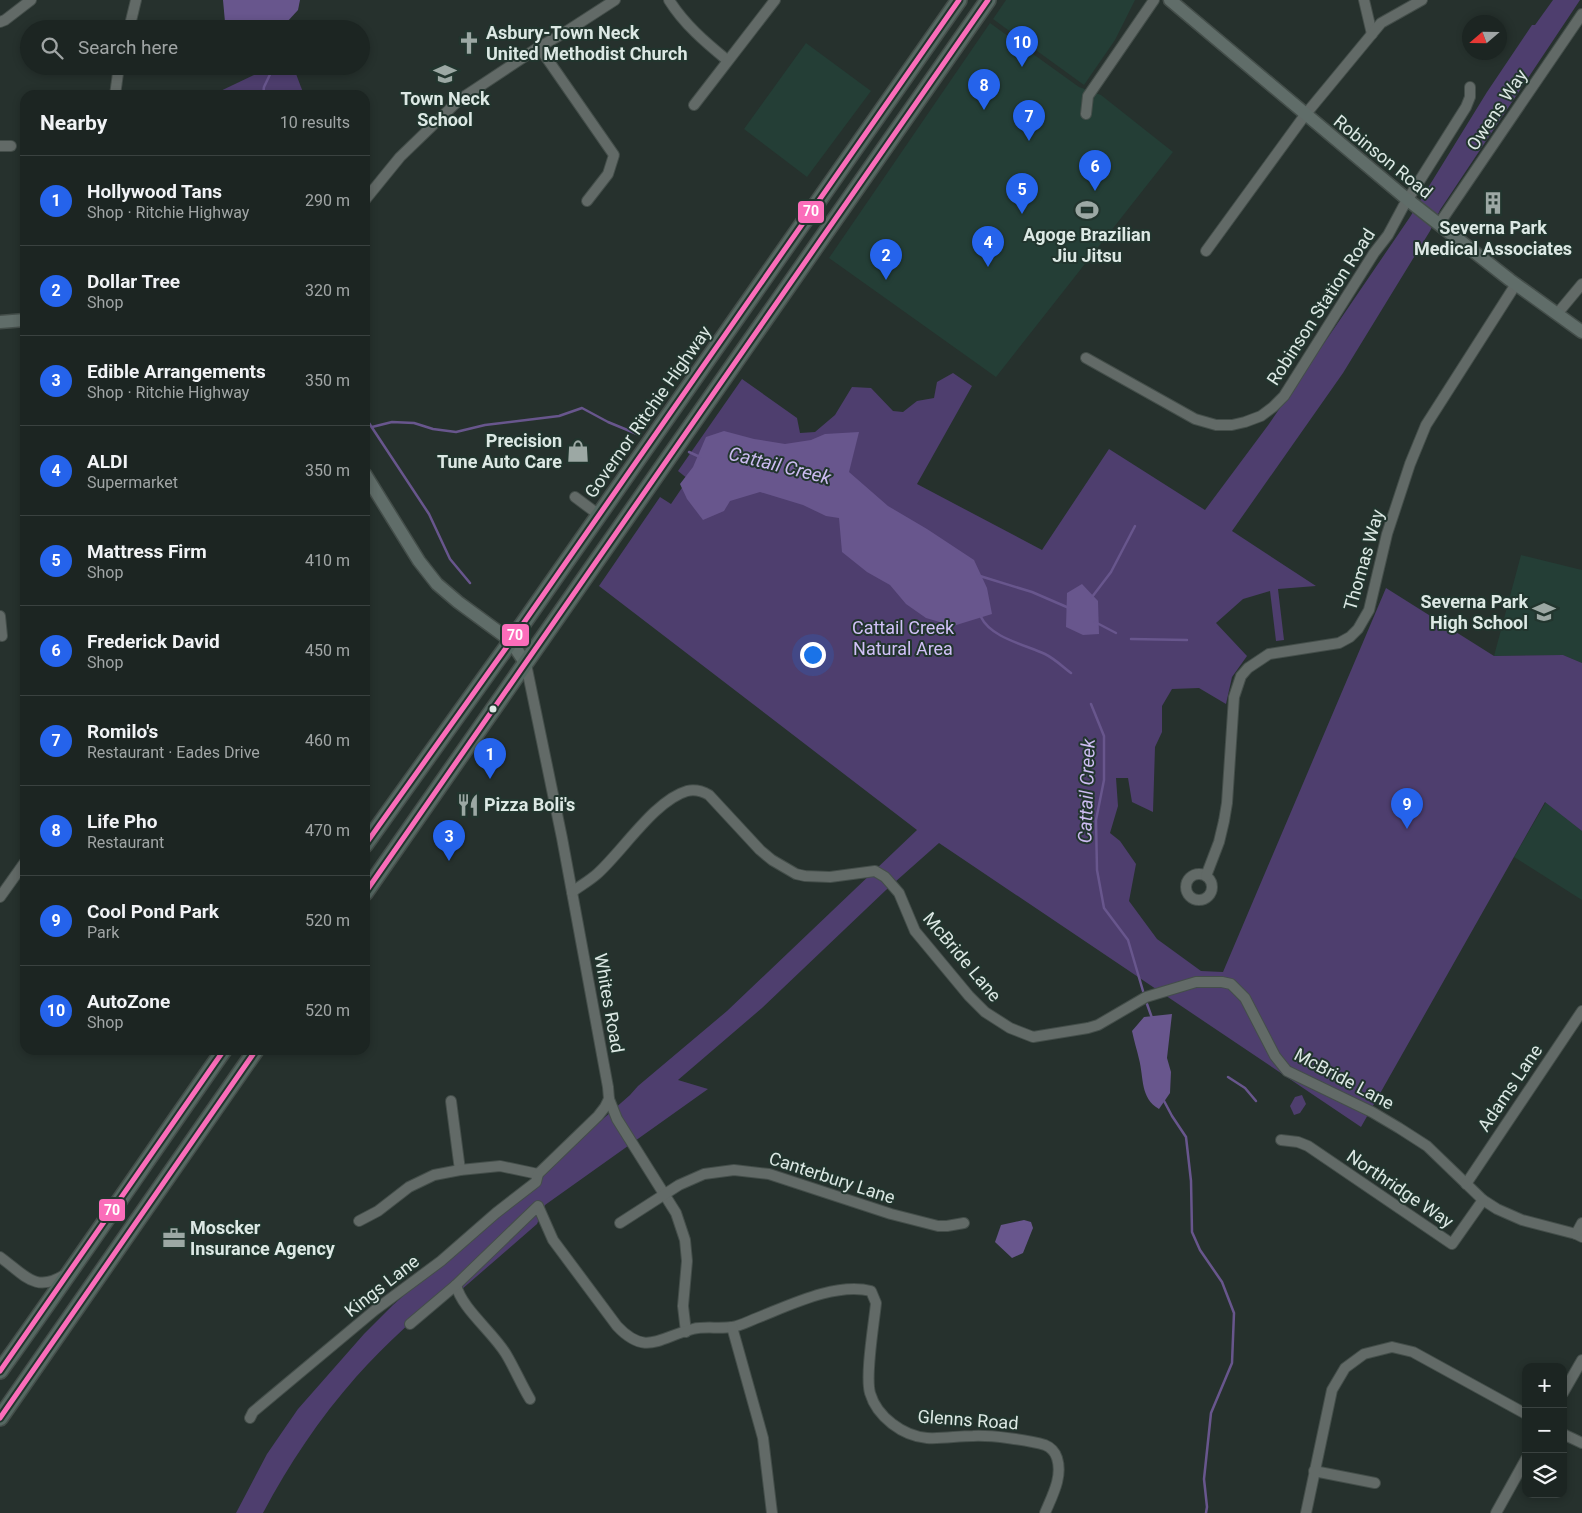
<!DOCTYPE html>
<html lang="en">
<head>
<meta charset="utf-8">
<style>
	body { margin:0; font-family:Roboto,sans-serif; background:#252d2a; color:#f1f3f6 }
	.controls { position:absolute; right:15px; bottom:15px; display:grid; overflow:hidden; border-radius:10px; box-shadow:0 2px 8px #0003 }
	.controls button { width:45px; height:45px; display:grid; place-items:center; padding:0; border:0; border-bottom:1px solid #3a4240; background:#1c2522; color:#f1f3f6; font:25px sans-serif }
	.compass { position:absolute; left:1462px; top:15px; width:45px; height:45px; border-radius:50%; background:#1c2522; box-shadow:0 2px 8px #0003; rotate:250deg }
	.you { position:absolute; left:812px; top:654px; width:18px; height:18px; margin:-12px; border:4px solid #fff; border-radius:50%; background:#1a73e8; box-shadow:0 0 0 8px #1a73e833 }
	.badge { display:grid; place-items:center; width:32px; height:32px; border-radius:50%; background:#2563eb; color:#fff; font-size:16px; font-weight:700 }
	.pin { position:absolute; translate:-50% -41px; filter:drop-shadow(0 1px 2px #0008) }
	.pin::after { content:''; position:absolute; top:26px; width:18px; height:15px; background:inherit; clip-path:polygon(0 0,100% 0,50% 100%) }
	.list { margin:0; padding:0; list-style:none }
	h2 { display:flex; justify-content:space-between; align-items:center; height:65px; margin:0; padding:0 20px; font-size:21px }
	h2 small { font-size:16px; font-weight:400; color:#a0a5a5 }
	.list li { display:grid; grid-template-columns:32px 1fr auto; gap:15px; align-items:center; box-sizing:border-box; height:90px; padding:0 20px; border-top:1px solid #3a4240 }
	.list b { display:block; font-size:19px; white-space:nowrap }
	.list p { margin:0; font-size:16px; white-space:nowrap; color:#a0a5a5 }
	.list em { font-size:16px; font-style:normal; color:#a0a5a5 }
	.icon { flex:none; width:28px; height:28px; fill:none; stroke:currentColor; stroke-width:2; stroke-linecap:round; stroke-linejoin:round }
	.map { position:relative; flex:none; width:1582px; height:1513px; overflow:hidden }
	.search { position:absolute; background:#1c2522; box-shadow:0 2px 8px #0003; left:20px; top:20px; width:350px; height:55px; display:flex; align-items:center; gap:12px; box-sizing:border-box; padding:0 18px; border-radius:28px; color:#a0a5a5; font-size:19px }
	.panel { position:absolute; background:#1c2522; box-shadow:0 2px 8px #0003; left:20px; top:90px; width:350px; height:965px; border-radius:15px }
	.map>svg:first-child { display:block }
	.built { fill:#243e36 }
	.green { fill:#4e3e6e }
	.water { fill:#68568d }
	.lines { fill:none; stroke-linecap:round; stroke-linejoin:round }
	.stream { stroke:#68568d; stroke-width:2.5 }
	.minor-casing { stroke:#444e4a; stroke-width:12 }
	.major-casing { stroke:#444e4a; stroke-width:15 }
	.highway-casing { stroke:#444e4a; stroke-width:18 }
	.minor { stroke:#626a67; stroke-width:10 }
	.major { stroke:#606d69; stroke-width:12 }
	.highway { stroke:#566862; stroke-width:15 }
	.bus-1-casing { stroke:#22352e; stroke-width:9 }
	.bus-1 { stroke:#fb6dba; stroke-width:5 }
	.bus-dot { fill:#dce8e4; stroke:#22352e; stroke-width:2 }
	.labels { text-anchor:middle; stroke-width:4; stroke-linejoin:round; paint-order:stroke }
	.poi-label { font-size:18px; font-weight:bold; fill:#dce8e4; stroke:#22352e; text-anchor:start }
	.street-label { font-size:18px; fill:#dce8e4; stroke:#22352e }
	.park-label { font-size:18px; fill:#d1c1f7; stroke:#22352e }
	.water-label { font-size:19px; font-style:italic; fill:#ccbcf1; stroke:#22352e }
	.line-badge { stroke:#22352e; stroke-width:2 }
	.badge-label { font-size:14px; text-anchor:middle; font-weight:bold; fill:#fff }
</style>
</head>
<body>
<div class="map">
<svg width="1582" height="1513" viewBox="0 0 1582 1513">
	<rect width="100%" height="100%" fill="#26312d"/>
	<g class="built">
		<polygon points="1006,0 1135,0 1115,40 1084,85 993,19"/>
		<polygon points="990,23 1079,87 1101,95 1173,152 996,377 829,258"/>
		<polygon points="806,43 871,91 807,177 744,129"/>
		<polygon points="1521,555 1582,570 1582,663 1563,655 1494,656"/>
		<polygon points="1546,802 1582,831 1582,900 1514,857"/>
	</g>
	<g class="green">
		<path d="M1553 0H1580L1440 210 1430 231 1343 373 1232 531 1316 586 1278 589 1284 640 1276 641 1270 591 1243 599 1216 623 1247 656 1232 677 1226 704 1199 688 1172 689 1162 706V732L1155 747 1153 812 1132 802 1128 778H1116L1118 806 1110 833 1120 841 1136 864 1129 901 1157 939 1201 971 1223 972 1386 588 1494 656 1563 655 1582 663V831L1545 802 1361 1127 939 843 886 890 762 1008 678 1080 708 1089 545 1205 537 1224 461 1290 455 1282C421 1313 386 1343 356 1377 319 1419 289 1464 263 1513H236L267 1454 298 1409 364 1334 393 1305 630 1095 638 1086 727 1011 917 830 599 586 660 497 671 504 688 479 678 471 742 379 797 418 800 433 815 432 835 415 852 387 871 388 893 411 903 412 917 401 934 398 937 382 953 373 972 386 917 484 1042 550 1109 449 1205 510 1269 424 1410 217 1487 92 1532 25H1535Z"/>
		<polygon points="273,66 293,66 304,95 212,95"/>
		<polygon points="1302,1095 1306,1104 1300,1113 1294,1115 1290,1106 1295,1097"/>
	</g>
	<g class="water">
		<polygon points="223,0 300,0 298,10 287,22 254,29 225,22"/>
		<polygon points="724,431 754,439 785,444 811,440 825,434 859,432 849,472 888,506 927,529 974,560 987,588 992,614 953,626 926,618 906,604 890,585 867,572 842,552 839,518 826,516 803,505 760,492 730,501 724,511 703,520 687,499 680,484 693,467 706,437"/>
		<polygon points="1082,584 1098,601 1099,634 1083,635 1066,627 1067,593"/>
		<path d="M1172 1014 1167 1058 1171 1072 1170 1093 1159 1109C1140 1098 1144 1078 1139 1059 1137 1050 1134 1041 1132 1031L1144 1017Z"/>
		<polygon points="1024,1220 1031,1222 1033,1228 1023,1253 1012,1258 995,1242 1001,1225"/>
	</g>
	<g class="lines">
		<g class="stream">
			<polyline points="284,29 287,22"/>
			<polyline points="263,95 264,87 274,66"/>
			<polyline points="365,417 429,514 450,559 470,583"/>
			<polyline points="372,427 392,422 414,423 433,429 456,432 485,425 559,416 582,408 608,422 637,434"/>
			<polyline points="689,452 700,457"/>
			<polyline points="980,576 1032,592 1069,608"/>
			<polyline points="1092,597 1111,572 1135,526"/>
			<path d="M981 617C991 638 1026 645 1045 654 1055 659 1063 667 1071 673"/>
			<polyline points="1095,622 1116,633"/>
			<polyline points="1131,639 1187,640"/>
			<polyline points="1091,704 1104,736 1104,780 1096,820 1097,870 1104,908 1128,940 1143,991"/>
			<polyline points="1147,1004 1152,1018"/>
			<polyline points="1228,1077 1245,1088 1256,1101"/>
			<polyline points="1163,1099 1172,1116 1186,1137 1191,1181 1192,1232 1200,1250 1222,1282 1234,1313 1232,1363 1211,1413 1204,1479 1207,1507 1206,1513"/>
		</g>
		<defs>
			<g id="minor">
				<path d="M669 0C684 24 705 42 727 60"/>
				<polyline points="1364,0 1372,34"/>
				<polyline points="0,22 5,20 31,0"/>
				<polyline points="129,29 136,0"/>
				<polyline points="539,47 614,155 608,174 587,201"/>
				<polyline points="115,95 119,66"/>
				<polyline points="694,105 775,0"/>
				<polyline points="1086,114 1088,96 1154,0"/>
				<polyline points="0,146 11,146"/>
				<polyline points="365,200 400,157 459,100 539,47 564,33 615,0"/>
				<polyline points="1439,224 1582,14"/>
				<polyline points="1206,251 1305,115 1381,23 1422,0"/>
				<polyline points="1557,314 1582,284"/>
				<polyline points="1086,358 1195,419 1216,425 1232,425 1245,422 1261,416 1273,407 1284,396 1374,253 1388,235 1403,207 1466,107 1470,97 1470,87"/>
				<polyline points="575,497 599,515"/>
				<polyline points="0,616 2,636"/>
				<polyline points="526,664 562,838 608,1087 609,1099 617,1119 676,1213 685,1240 687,1261 683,1306 686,1332"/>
				<circle cx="1199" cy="887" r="13"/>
				<polyline points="1206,876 1219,842 1224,821 1227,803 1234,697 1241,676 1248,668 1269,654 1339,643 1350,637 1358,629 1369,610 1387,534 1410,464 1426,425 1516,284"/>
				<path d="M572 892C580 886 589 881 597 874 622 852 655 800 687 791 696 789 702 791 709 795L760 850 772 860 796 874 805 876 830 877 875 871 885 877 899 893 915 931 969 996 985 1012 1010 1028 1033 1037 1088 1028 1098 1025 1146 997 1196 982H1222L1231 984 1245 998 1275 1056 1287 1071 1372 1112 1399 1128 1427 1146 1483 1200 1497 1209 1522 1220 1576 1234 1582 1237"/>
				<polyline points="0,897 25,862"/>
				<polyline points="451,1101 460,1170"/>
				<polyline points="1281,1140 1298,1142 1308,1146 1452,1244 1483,1200"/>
				<polyline points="1466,1184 1582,1011"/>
				<polyline points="359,1221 378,1211 409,1187 434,1175 460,1170 500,1166 538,1174"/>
				<polyline points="620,1223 679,1185 704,1174 734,1170 769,1174 891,1214 938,1226 947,1226 964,1223"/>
				<polyline points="1576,1234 1582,1223"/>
				<path d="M0 1257C25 1275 35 1294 66 1274"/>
				<path d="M456 1285C462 1309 492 1331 506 1354 515 1369 521 1384 530 1399"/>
				<path d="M410 1324 456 1285 538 1206 553 1240 617 1326C646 1357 660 1337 693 1329 705 1326 719 1329 732 1327 740 1326 749 1321 757 1318 790 1305 836 1282 871 1291L876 1303C874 1324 865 1375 870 1393 877 1417 903 1436 927 1438 942 1439 958 1436 973 1436 990 1435 1029 1440 1045 1445 1050 1447 1055 1452 1057 1458 1063 1477 1052 1496 1045 1513"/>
				<polyline points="732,1327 763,1438 772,1513"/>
				<polyline points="1563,1393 1582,1360"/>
				<polyline points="250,1418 253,1412 375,1310 441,1261 496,1213 536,1182 538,1174 598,1116 605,1107 609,1099"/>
				<polyline points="1563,1434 1582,1443"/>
				<polyline points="1314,1471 1375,1483"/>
				<polyline points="1306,1513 1332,1390 1345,1368 1364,1354 1392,1347 1413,1352 1526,1414"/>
				<polyline points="1496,1513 1526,1459"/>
			</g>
			<g id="major">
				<polyline points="1170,0 1408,200 1510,280 1582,332"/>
				<polyline points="0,322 25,320"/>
				<polyline points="365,474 419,561 437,584 458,602 511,641 526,664"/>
			</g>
			<g id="highway">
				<polyline points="365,845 511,641 959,0"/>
				<polyline points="365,893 988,0"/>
				<path d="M0 1371C76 1265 149 1157 224 1050"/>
				<polyline points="0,1418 256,1050"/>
			</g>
		</defs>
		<use href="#minor" class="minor-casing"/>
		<use href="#major" class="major-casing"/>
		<use href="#highway" class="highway-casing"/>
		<use href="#minor" class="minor"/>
		<use href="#major" class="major"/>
		<use href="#highway" class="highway"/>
		<defs>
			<g id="bus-1">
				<polyline points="365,845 511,641 959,0"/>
				<polyline points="365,893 988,0"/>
				<polyline points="0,1371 224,1050"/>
				<polyline points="0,1418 256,1050"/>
			</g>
		</defs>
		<use href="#bus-1" class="bus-1-casing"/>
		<use href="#bus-1" class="bus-1"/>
	</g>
	<defs>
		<symbol id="church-bare" viewBox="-9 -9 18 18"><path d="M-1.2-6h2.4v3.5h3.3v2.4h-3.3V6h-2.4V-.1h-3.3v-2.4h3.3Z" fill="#9ca8a4" stroke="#22352e" stroke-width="2.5" paint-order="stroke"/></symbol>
		<symbol id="school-bare" viewBox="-9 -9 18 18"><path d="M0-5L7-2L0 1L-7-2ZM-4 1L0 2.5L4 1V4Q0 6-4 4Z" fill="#9ca8a4" stroke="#22352e" stroke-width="2.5" paint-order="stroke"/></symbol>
		<symbol id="building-bare" viewBox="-9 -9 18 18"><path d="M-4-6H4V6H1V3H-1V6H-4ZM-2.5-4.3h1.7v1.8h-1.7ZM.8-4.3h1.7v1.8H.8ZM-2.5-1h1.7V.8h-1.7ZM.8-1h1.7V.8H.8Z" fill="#9ca8a4" stroke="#22352e" stroke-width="2.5" paint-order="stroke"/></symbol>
		<symbol id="stadium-bare" viewBox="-9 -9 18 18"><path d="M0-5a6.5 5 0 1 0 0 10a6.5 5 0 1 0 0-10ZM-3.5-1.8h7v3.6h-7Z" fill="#9ca8a4" stroke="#22352e" stroke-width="2.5" paint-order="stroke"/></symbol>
		<symbol id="shop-bare" viewBox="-9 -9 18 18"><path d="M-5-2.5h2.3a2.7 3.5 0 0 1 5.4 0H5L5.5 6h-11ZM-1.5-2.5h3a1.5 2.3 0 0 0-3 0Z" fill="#9ca8a4" stroke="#22352e" stroke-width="2.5" paint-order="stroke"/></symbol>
		<symbol id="restaurant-bare" viewBox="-9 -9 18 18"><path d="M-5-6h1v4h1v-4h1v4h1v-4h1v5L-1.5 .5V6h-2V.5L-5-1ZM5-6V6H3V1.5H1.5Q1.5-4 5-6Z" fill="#9ca8a4" stroke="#22352e" stroke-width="2.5" paint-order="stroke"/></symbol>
		<symbol id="office-bare" viewBox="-9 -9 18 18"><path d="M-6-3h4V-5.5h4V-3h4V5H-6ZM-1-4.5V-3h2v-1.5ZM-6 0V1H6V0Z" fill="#9ca8a4" stroke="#22352e" stroke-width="2.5" paint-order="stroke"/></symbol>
	</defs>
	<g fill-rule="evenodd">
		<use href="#church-bare" x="453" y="27" width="32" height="32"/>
		<use href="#school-bare" x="429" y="58" width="32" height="32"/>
		<use href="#building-bare" x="1477" y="187" width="32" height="32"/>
		<use href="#stadium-bare" x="1071" y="194" width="32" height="32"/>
		<use href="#shop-bare" x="562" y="435" width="32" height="32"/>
		<use href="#school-bare" x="1528" y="596" width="32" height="32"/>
		<use href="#restaurant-bare" x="452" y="789" width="32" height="32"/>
		<use href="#office-bare" x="158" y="1222" width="32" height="32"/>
	</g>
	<circle class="bus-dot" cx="493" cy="709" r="4.5"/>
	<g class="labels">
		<g class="poi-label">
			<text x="486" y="39">Asbury-Town Neck<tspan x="486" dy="21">United Methodist Church</tspan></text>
			<text x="445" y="105" text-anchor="middle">Town Neck<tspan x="445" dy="21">School</tspan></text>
			<text x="1493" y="234" text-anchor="middle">Severna Park<tspan x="1493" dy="21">Medical Associates</tspan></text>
			<text x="1087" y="241" text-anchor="middle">Agoge Brazilian<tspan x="1087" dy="21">Jiu Jitsu</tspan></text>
			<text x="562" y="447" text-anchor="end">Precision<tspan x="562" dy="21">Tune Auto Care</tspan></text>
			<text x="1528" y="608" text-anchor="end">Severna Park<tspan x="1528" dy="21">High School</tspan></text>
			<text x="484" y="811">Pizza Boli's</text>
			<text x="190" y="1234">Moscker<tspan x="190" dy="21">Insurance Agency</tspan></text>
		</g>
		<g class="street-label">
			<text transform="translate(1497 110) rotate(-56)" y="6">Owens Way</text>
			<text transform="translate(1383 157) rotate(39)" y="6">Robinson Road</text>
			<text transform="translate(1321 307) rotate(-57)" y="6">Robinson Station Road</text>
			<text transform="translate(648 412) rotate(-55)" y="6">Governor Ritchie Highway</text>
			<text transform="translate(1364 560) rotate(-74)" y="6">Thomas Way</text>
			<text transform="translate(962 957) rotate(50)" y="6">McBride Lane</text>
			<text transform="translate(609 1003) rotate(80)" y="6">Whites Road</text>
			<text transform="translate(1344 1079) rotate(28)" y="6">McBride Lane</text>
			<text transform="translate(1510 1088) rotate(-56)" y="6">Adams Lane</text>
			<text transform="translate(832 1178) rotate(18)" y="6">Canterbury Lane</text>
			<text transform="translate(1400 1189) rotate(34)" y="6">Northridge Way</text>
			<text transform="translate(382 1286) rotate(-38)" y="6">Kings Lane</text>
			<text transform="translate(968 1420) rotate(4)" y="6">Glenns Road</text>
		</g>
		<g class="park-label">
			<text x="903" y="634">Cattail Creek<tspan x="903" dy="21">Natural Area</tspan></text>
		</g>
		<g class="water-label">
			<text transform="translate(780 465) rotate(14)" y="7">Cattail Creek</text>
			<text transform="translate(1086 791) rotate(-88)" y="7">Cattail Creek</text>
		</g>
	</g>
	<g class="line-badge">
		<rect x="797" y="200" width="28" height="24" rx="5" fill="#fb6dba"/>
		<rect x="501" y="623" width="29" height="24" rx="5" fill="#fb6dba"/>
		<rect x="98" y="1198" width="28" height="24" rx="5" fill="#fb6dba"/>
	</g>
	<g class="badge-label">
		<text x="811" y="216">70</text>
		<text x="515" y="640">70</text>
		<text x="112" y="1215">70</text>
	</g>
</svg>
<div class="controls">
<button>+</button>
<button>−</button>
<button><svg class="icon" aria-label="layers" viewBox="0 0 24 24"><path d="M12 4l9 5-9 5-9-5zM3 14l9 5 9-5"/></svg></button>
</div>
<svg class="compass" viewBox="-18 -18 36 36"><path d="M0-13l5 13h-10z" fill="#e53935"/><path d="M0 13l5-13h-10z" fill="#a0a5a5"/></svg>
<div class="you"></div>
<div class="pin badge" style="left:490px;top:779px">1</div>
<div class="pin badge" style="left:886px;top:280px">2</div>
<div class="pin badge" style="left:449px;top:861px">3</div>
<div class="pin badge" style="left:988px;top:267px">4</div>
<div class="pin badge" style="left:1022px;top:214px">5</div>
<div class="pin badge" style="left:1095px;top:191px">6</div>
<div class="pin badge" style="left:1029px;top:141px">7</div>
<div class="pin badge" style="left:984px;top:110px">8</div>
<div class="pin badge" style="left:1407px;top:829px">9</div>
<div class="pin badge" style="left:1022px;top:67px">10</div>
<div class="search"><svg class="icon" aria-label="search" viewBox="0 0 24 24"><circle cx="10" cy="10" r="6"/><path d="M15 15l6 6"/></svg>Search here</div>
<section class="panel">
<h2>Nearby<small>10 results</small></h2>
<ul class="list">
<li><span class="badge">1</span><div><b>Hollywood Tans</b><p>Shop · Ritchie Highway</p></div><em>290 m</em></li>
<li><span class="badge">2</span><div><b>Dollar Tree</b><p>Shop</p></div><em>320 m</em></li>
<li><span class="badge">3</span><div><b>Edible Arrangements</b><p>Shop · Ritchie Highway</p></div><em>350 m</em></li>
<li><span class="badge">4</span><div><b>ALDI</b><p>Supermarket</p></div><em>350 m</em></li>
<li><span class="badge">5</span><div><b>Mattress Firm</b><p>Shop</p></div><em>410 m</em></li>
<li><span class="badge">6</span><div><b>Frederick David</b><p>Shop</p></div><em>450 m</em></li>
<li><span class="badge">7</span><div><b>Romilo's</b><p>Restaurant · Eades Drive</p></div><em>460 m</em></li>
<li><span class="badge">8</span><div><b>Life Pho</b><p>Restaurant</p></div><em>470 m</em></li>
<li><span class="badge">9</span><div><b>Cool Pond Park</b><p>Park</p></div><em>520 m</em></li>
<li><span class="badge">10</span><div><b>AutoZone</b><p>Shop</p></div><em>520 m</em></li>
</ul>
</section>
</div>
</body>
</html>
